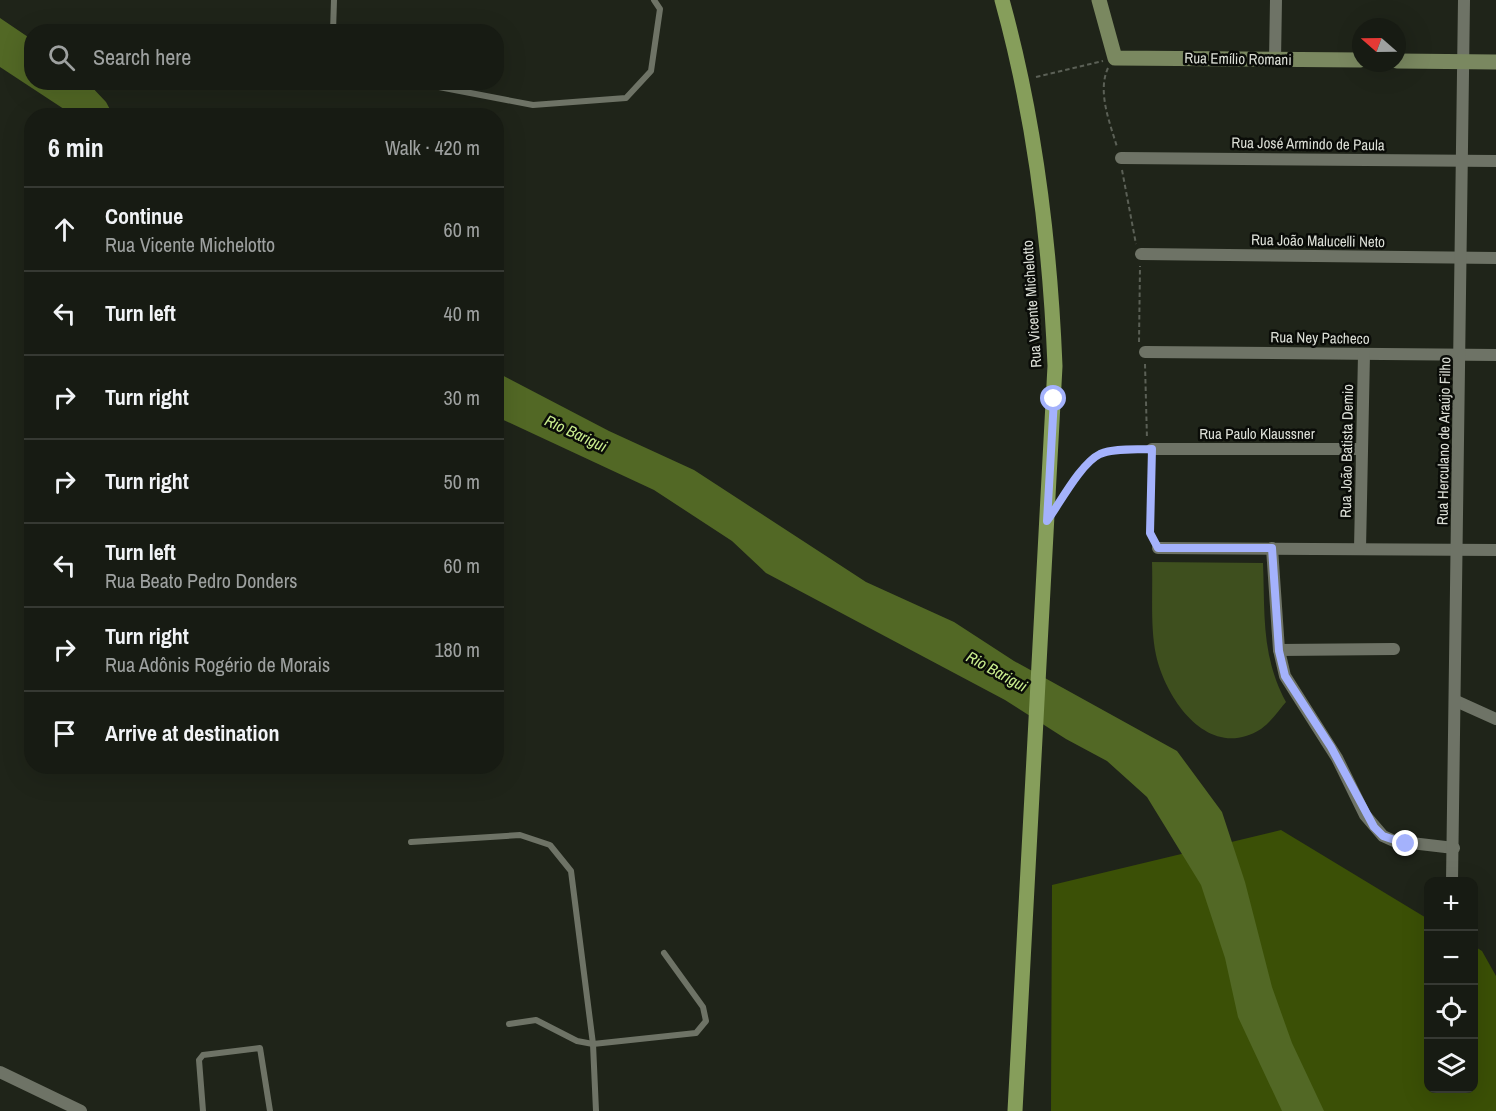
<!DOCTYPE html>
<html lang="en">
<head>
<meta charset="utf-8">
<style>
	body { margin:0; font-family:"Archivo Narrow",sans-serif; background:#242821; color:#f1f3f6 }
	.controls { position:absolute; right:18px; bottom:18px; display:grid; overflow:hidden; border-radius:12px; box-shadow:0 6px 24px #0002 }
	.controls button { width:54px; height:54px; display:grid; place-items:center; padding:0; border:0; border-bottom:2px solid #363933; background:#171b13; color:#f1f3f6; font:30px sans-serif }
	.compass { position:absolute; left:1352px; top:18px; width:54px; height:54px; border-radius:50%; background:#171b13; box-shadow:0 6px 24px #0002; rotate:290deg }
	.stop { position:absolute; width:18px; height:18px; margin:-14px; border:4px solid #a4b2fc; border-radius:50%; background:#fff }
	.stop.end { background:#a4b2fc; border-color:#fff; box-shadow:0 2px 6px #0008 }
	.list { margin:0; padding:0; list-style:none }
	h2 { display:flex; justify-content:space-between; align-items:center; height:78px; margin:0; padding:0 24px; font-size:26px }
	h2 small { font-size:20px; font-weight:400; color:#9ea1a0 }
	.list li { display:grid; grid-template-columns:39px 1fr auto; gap:18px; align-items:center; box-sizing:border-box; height:84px; padding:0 24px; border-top:2px solid #363933 }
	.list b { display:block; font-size:22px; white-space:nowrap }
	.list p { margin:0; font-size:20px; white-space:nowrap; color:#9ea1a0 }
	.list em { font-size:20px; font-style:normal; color:#9ea1a0 }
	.icon { flex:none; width:33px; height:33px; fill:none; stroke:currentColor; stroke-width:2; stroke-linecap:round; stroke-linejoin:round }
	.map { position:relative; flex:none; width:1496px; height:1111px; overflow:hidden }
	.search { position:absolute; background:#171b13; box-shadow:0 6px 24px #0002; left:24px; top:24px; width:480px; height:66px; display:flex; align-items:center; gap:15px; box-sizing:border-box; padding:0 21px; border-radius:24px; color:#9ea1a0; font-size:22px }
	.panel { position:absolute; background:#171b13; box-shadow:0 6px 24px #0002; left:24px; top:108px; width:480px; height:666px; border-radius:24px }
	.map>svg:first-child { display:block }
	.green { fill:#3e4f1e }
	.forest { fill:#3b5006 }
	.water { fill:#526825 }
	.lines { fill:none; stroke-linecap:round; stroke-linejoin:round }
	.path { stroke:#5b6056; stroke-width:2; stroke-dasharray:4.5 3; stroke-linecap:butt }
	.lane { stroke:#6e7366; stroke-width:6 }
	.street { stroke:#6e7366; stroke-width:12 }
	.secondary { stroke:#7a8860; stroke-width:15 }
	.primary { stroke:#869e5b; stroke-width:15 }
	.route { stroke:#a4b2fc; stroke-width:8 }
	.labels { text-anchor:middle; stroke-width:5; stroke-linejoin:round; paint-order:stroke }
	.street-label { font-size:15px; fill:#dcdfd7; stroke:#0a0c08 }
	.water-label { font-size:16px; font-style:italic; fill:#caee8e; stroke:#0a0c08 }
</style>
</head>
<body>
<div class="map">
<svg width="1496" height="1111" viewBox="0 0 1496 1111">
	<rect width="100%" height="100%" fill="#1f2419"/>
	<path class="green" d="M1152 562 1263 563C1265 613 1261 656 1286 702 1279 710 1270 723 1261 729 1209 762 1166 700 1156 655 1150 626 1153 592 1152 562Z"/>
	<polygon class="forest" points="1281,830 1428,919 1428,1088 1474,1088 1474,946 1482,951 1496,976 1496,1111 1051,1111 1052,885"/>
	<g class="water">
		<polygon points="0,18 31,39 32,82 88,83 106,102 113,115 73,115 0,67"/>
		<polygon points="496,372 609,431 694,470 866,582 954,622 1014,661 1177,751 1222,812 1245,882 1272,987 1292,1043 1324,1111 1282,1111 1238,1017 1225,958 1201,885 1147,797 1107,761 1066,739 1005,700 766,573 732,541 654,490 497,417"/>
	</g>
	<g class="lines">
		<g class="path">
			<path d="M1108 68C1097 92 1110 123 1117 147"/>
			<polyline points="1036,77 1103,61"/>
			<polyline points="1122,170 1136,244"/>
			<polyline points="1139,342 1140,266"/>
			<polyline points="1145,364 1147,439"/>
			<polyline points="1151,461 1149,513 1152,539"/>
			<path d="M1062 499C1089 460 1090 452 1140 450"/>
		</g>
		<g class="lane">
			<polyline points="333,32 334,0"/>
			<polyline points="413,82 533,105 626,98 651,71 660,9 654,0"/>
			<polyline points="411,842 520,835 550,845 571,871 593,1044 596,1111"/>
			<polyline points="509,1024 536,1020 577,1041 593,1044 696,1033 706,1021 703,1007 664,953"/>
			<polyline points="203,1111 199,1060 203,1055 260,1048 270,1111"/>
		</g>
		<g class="street">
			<polyline points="1275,60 1276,0"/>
			<polyline points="1121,158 1496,161"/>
			<polyline points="1141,254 1496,258"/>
			<polyline points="1145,352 1496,355"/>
			<polyline points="1152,449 1362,449"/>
			<polyline points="1158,548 1496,550"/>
			<polyline points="1272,548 1279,650 1285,676 1337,758 1365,815 1383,836 1394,841 1454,848"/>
			<polyline points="1360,549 1364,354"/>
			<polyline points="1279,650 1394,649"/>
			<polyline points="1456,701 1496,719"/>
			<polyline points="1452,882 1464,0"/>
			<polyline points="0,1072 81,1111"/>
		</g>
		<g class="secondary">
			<polyline points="1099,0 1115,58 1361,60"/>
			<polyline points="1397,61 1496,62"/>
		</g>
		<path class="primary" d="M1002 0C1035 119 1050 242 1055 366L1015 1111"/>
	</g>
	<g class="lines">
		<path class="route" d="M1054 399 1047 521C1060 503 1081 463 1100 454 1115 448 1135 450 1152 449L1150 533 1158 548H1272L1279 651 1285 676 1331 747 1374 827 1383 836 1406 844"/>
	</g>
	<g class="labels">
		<g class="street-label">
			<text transform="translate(1238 59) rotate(1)" y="5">Rua Emílio Romani</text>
			<text transform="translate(1308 144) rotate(1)" y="5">Rua José Armindo de Paula</text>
			<text transform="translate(1318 241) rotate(1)" y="5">Rua João Malucelli Neto</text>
			<text transform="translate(1032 304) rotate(-94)" y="5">Rua Vicente Michelotto</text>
			<text transform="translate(1320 338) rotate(1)" y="5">Rua Ney Pacheco</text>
			<text x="1257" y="439">Rua Paulo Klaussner</text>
			<text transform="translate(1444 441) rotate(-89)" y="5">Rua Herculano de Araújo Filho</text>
			<text transform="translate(1347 451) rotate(-89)" y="5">Rua João Batista Demio</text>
		</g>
		<g class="water-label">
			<text transform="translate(576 433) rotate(25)" y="6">Rio Barigui</text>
			<text transform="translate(997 671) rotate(29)" y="6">Rio Barigui</text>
		</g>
	</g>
</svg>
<div class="controls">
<button>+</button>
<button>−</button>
<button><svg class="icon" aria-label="locate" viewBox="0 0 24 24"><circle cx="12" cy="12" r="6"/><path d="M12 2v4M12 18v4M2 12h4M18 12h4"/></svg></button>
<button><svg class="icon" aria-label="layers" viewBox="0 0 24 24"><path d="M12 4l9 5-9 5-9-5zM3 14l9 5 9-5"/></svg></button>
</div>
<svg class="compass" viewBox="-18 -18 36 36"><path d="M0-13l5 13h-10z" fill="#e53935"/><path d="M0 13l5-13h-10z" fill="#9ea1a0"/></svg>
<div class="stop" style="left:1054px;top:399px"></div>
<div class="stop end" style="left:1406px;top:844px"></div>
<div class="search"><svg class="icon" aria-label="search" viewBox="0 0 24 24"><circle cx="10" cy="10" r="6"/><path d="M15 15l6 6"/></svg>Search here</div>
<section class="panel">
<h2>6 min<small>Walk · 420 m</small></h2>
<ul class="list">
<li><svg class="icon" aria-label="ahead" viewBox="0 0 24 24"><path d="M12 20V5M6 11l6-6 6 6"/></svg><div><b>Continue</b><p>Rua Vicente Michelotto</p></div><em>60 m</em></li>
<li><svg class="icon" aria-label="left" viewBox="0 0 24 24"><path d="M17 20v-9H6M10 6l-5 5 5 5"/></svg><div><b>Turn left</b></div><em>40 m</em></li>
<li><svg class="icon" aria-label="right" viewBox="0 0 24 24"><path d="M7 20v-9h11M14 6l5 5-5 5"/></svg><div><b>Turn right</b></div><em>30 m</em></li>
<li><svg class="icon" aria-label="right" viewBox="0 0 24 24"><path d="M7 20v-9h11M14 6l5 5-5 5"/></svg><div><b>Turn right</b></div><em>50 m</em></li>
<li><svg class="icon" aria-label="left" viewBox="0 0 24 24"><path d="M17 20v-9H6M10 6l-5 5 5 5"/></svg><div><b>Turn left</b><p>Rua Beato Pedro Donders</p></div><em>60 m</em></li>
<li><svg class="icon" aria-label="right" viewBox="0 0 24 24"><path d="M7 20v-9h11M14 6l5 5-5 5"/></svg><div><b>Turn right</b><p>Rua Adônis Rogério de Morais</p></div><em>180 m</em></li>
<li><svg class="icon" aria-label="arrive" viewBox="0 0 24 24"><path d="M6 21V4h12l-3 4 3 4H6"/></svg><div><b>Arrive at destination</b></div></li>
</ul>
</section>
</div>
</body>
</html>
